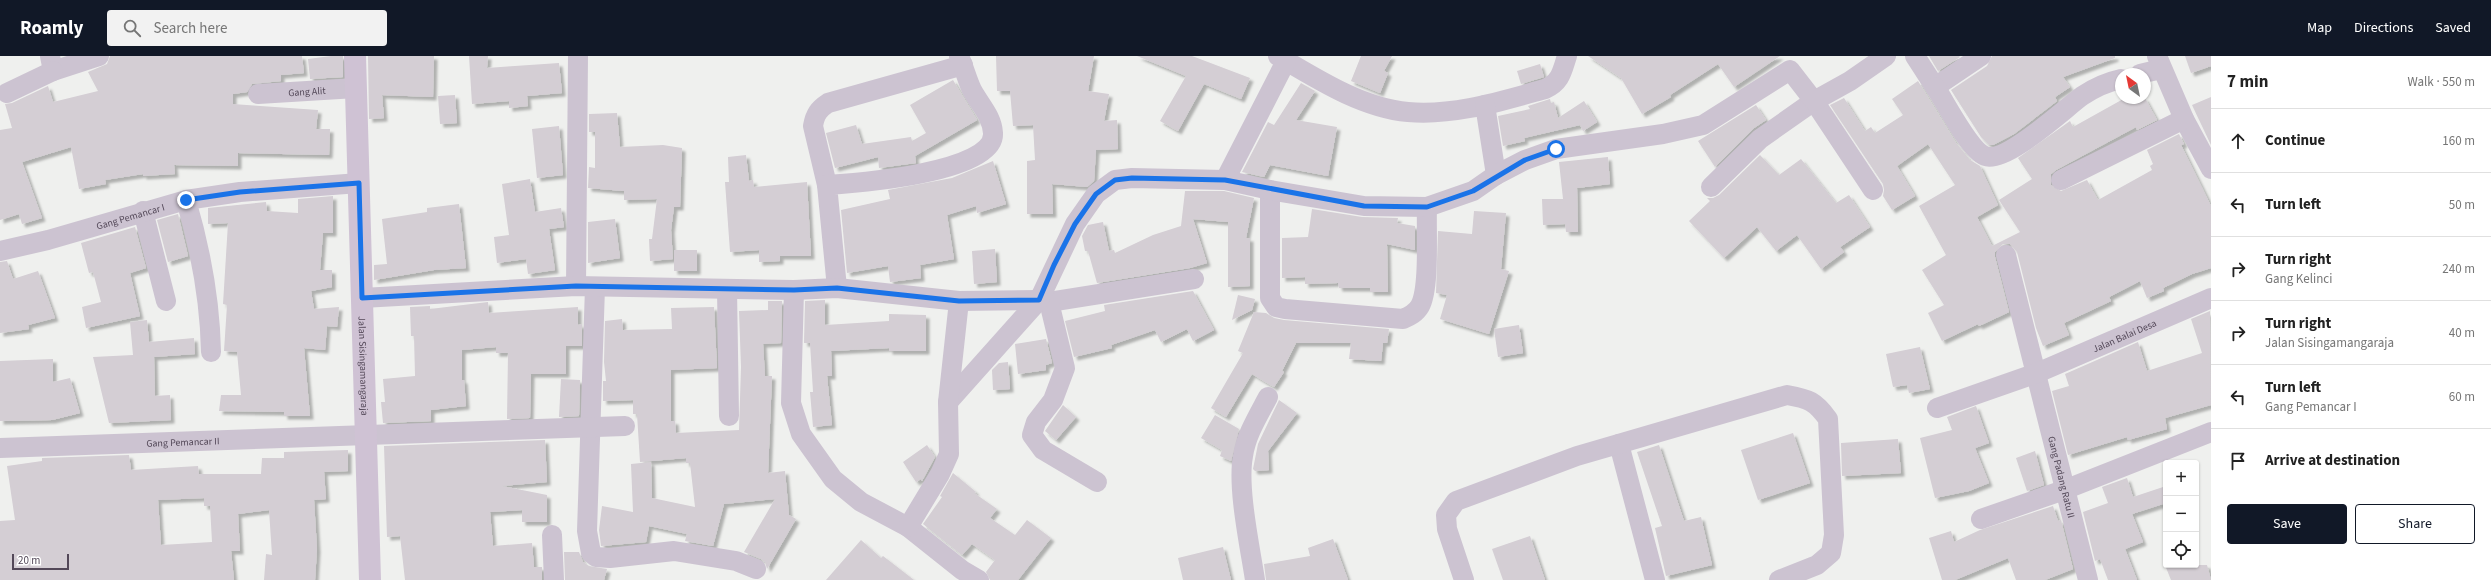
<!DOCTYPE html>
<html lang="en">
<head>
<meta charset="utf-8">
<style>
	body { margin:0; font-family:"Source Sans 3",sans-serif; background:#f2f2f2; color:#222 }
	.controls { position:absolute; right:12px; bottom:12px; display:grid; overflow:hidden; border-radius:4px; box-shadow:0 1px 3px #0004 }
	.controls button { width:36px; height:36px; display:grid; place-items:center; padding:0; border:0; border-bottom:1px solid #e0e0e0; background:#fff; color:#222; font:20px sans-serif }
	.compass { position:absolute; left:2115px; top:12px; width:36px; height:36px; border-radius:50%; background:#fff; box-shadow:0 1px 3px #0004; rotate:327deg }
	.scale { position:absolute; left:12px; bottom:10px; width:57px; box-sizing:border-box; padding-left:4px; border:2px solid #534858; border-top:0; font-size:11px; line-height:14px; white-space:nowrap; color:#534858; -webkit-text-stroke:3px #fff; paint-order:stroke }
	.stop { position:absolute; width:12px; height:12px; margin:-9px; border:3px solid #1a73e8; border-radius:50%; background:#fff }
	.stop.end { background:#1a73e8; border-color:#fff; box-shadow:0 1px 4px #0008 }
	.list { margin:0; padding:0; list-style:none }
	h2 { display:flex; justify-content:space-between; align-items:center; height:52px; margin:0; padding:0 16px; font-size:17px }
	h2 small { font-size:13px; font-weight:400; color:#767676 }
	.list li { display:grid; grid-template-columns:26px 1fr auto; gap:12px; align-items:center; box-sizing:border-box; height:64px; padding:0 16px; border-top:1px solid #e0e0e0 }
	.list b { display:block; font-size:15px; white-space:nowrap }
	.list p { margin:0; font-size:13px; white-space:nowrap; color:#767676 }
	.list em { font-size:13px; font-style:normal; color:#767676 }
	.actions { display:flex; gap:8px; padding:12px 16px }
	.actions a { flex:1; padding:9px 0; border:1px solid #111827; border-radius:4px; text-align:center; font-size:14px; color:#111827 }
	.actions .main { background:#111827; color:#fff }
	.icon { flex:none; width:22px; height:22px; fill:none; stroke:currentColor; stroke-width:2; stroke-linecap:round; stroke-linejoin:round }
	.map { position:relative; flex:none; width:2211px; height:524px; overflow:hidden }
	header { display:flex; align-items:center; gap:24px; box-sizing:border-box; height:56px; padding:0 20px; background:#111827; color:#fff }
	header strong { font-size:19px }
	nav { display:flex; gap:22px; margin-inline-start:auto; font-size:14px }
	.search { width:280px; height:36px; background:#f2f2f2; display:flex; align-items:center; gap:10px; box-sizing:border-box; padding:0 14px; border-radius:4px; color:#767676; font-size:15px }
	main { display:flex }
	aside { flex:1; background:#fff }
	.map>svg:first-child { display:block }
	.building { fill:#d4ced4; fill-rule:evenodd; filter:url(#shadow) }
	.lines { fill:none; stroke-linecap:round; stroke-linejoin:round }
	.street { stroke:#ccc3d1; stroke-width:20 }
	.secondary { stroke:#cfc2d4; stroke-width:22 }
	.route { stroke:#1a73e8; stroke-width:5 }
	.labels { text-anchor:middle; stroke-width:3.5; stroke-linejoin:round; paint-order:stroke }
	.street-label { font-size:10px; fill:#534858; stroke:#fff }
</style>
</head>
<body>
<header>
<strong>Roamly</strong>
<div class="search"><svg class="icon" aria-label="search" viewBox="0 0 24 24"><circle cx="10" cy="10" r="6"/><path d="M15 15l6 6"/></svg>Search here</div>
<nav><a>Map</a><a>Directions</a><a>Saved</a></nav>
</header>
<main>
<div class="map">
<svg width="2211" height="524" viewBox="0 0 2211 524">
	<defs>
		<filter id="shadow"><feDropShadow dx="3.5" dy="3.5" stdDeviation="1" flood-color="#0004"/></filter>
	</defs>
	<rect width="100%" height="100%" fill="#eff0ee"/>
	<g class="building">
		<polygon points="110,0 302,0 304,17 281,19 281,25 252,28 247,36 233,38 233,48 318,54 316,73 330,73 329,99 238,97 238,110 174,109 175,118 143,120 143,118 105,124 106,128 79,133 71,91 22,106 42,162 22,168 19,158 0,164 0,74 12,72 5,48 12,47 48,30 53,46 98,35 88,16 107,8"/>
		<polygon points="331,0 343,0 343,21 310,23 308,3"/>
		<polygon points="368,0 434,0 433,41 382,39 384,62 369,63"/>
		<polygon points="469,0 488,0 487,12 559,7 562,37 527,40 528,50 509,52 509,45 472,48"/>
		<polygon points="996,0 1094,0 1088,35 1109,38 1104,65 1117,64 1118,93 1096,94 1094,125 1087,131 1052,128 1053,158 1027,158 1027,105 1035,104 1033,69 1013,70 1010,35 997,35"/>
		<polygon points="1137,0 1192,0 1250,22 1241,43 1204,28 1178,75 1160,65 1186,20"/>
		<polygon points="1361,0 1392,0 1384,15 1388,17 1380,37 1351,25"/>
		<polygon points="1588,0 1780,0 1734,31 1718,8 1670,39 1671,41 1642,58 1621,22"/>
		<polygon points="1929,0 1959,0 1960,1 1938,15"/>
		<polygon points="1992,0 2115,0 2115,2 2063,21 2070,31 2055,41 2057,45 2014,78 1993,89 1989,89 1981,81 1951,34 1987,10"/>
		<polygon points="2185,0 2211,0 2211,10 2191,17"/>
		<polygon points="1540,8 1544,21 1521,28 1517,15"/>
		<polygon points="953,24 977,64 915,100 916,107 879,112 878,101 835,112 826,77 856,69 862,88 911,81 912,85 926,77 910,49"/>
		<polygon points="1918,25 1956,87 1970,104 1980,110 1998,149 1977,161 1992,190 2020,176 1999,144 2032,123 2018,102 2070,65 2073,71 2125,42 2145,42 2157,64 2137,74 2136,71 2056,114 2051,118 2051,129 2061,135 2087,124 2098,144 2152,114 2150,110 2153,108 2147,94 2179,78 2184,88 2181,89 2211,150 2211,212 2192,218 2163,232 2164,235 2147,242 2140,225 2109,241 2111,245 2064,267 2069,279 2043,290 2036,272 2017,196 2010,188 2003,188 1995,196 1995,201 2009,256 1979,270 1978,268 1942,285 1928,257 1944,249 1922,214 1946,199 1919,150 1955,129 1928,88 1897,110 1915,140 1892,154 1883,140 1884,134 1883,128 1830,49 1844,42 1865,75 1871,71 1875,77 1903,59 1892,43"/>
		<polygon points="1301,27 1315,35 1296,64 1337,71 1328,120 1270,109 1264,121 1242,116 1268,66 1274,69"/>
		<polygon points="455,39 457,67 440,68 438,40"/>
		<polygon points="2211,41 2211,89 2192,49"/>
		<polygon points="1550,43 1551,47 1554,46 1558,62 1584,45 1597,66 1583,75 1580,69 1524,82 1525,85 1503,90 1498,60 1530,53 1528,50"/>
		<polygon points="1756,49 1766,64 1754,72 1715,111 1698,85"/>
		<polygon points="617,57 620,91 663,89 682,92 680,151 674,151 671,174 673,203 650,205 649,183 652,183 657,143 624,144 624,135 588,132 589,111 595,112 595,76 589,76 589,58"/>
		<polygon points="559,70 563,119 537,122 532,73"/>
		<polygon points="746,99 749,125 753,124 754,131 807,126 811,200 780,200 780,205 759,206 759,194 730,196 725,126 729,126 728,101"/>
		<polygon points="1760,99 1779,119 1801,103 1836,147 1849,139 1870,171 1840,191 1844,196 1821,213 1797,179 1776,195 1757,171 1724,202 1689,165 1710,145 1707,142 1713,142 1719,139"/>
		<polygon points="1608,101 1610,128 1577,132 1578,176 1566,176 1565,168 1543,169 1542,143 1563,143 1559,106"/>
		<polygon points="993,105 1006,148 977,157 976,150 947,159 954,203 920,209 921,222 890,226 888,210 847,217 841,154 890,143 888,134 952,122"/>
		<polygon points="530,123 535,156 561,152 564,171 549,173 555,214 528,218 526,203 497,207 494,181 509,179 502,128"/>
		<polygon points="1185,135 1224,135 1254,142 1246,182 1250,182 1250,230 1228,231 1228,166 1193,163 1207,207 1190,212 1097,227 1088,195 1085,195 1082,180 1088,169 1103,166 1109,195 1114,194 1115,197 1153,179 1181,170"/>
		<polygon points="333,140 333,177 323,177 320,214 332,214 332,231 311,235 314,253 339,251 337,271 327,270 325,294 304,292 310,360 284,360 284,356 219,355 221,339 241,339 237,296 224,295 227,249 223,248 228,167 208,168 208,152 266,146 267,155 298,157 298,143"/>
		<polygon points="459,148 466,212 434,214 374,224 374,209 387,208 382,163 427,156 427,152"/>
		<polygon points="1312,153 1362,161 1398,162 1397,167 1415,170 1415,194 1387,188 1388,236 1370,236 1370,232 1339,232 1338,227 1305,228 1305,221 1282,222 1282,182 1308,181"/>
		<polygon points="1474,155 1506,157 1501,213 1509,215 1489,278 1440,263 1447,239 1436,237 1438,175 1472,178"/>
		<polygon points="178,158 188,200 168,206 157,164"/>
		<polygon points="615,163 620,202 588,207 588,166"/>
		<polygon points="135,171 146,212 130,217 140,260 86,272 82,251 101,246 93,216 89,217 81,187"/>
		<polygon points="995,193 997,226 974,228 972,195"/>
		<rect x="674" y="194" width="23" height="21"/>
		<polygon points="7,205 13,223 38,215 55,262 28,269 29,273 0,277 0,206"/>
		<polygon points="1193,235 1214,274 1193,285 1187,273 1161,286 1155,274 1111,289 1112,292 1074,301 1065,265 1105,255 1104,249"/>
		<polygon points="1238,239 1255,243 1252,254 1232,264"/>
		<polygon points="825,244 825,269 889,265 889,258 926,259 926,295 889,295 889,292 831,295 832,320 827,320 832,369 813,371 810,336 813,336 810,287 804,287 805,245"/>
		<polygon points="768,245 782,245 781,287 763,288 765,320 772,320 768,417 785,415 789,459 796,463 767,513 765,506 761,503 744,496 775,443 724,448 713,490 685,485 687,478 649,470 646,486 601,490 599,474 602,450 633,456 631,408 651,406 652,442 695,451 690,407 686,407 686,402 640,406 637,358 633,358 633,344 603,345 603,325 606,325 604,306 605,265 622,263 623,274 672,273 671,252 714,251 717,312 671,314 671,365 675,365 676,377 739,374 741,311 739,255 768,254"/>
		<polygon points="488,246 489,257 578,251 578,269 582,268 582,290 566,290 566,318 531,318 530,362 507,363 508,297 496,297 496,291 462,294 462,324 464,324 466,350 431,354 431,365 383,367 381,346 385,346 383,323 415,320 414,280 411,280 410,251 430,250 430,253"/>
		<polygon points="2210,255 2211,349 2165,362 2167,373 2128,384 2127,381 2068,399 2052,335 2069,330 2065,318 2138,286 2147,315 2202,297 2191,263"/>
		<polygon points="1254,256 1266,257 1274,262 1284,264 1389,273 1387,287 1383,287 1381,305 1349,303 1351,287 1296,287 1282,315 1284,316 1274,331 1252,318 1226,361 1211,352 1243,297 1238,295"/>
		<polygon points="147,264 149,286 194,282 195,298 154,301 155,340 170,339 171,364 109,367 93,301 133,299 130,266"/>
		<polygon points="1519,269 1523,297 1498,301 1494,273"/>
		<polygon points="1046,283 1052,307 1046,309 1046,314 1018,318 1015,288"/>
		<polygon points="1920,291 1930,333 1909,337 1907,329 1893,331 1886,298"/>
		<polygon points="53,303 53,326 70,322 80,357 52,364 0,365 0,305"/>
		<polygon points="1008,306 1010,333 993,334 992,314 999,307"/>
		<polygon points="561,323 580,324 579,360 559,361"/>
		<polygon points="1279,344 1297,357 1268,395 1269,414 1255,415 1253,413 1258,388"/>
		<polygon points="1063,349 1076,361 1056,384 1045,375"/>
		<polygon points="1976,350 1989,387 1975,392 1989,427 1969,435 1935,442 1920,382 1952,374 1947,361"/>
		<polygon points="1215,359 1239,373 1231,405 1220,400 1222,394 1201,382"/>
		<polygon points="1793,377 1810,427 1758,444 1741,394"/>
		<polygon points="1898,383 1901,417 1842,420 1841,387"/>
		<polygon points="545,384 547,426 502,430 547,439 547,466 522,466 522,454 490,456 493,490 532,487 534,511 542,511 542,524 405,524 400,480 387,481 384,390"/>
		<polygon points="927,389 935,401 922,425 921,423 916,426 903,406"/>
		<polygon points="1659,389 1684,465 1701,461 1712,509 1666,520 1655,472 1662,470 1637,396"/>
		<path d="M348 394V415L324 416 326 443 314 444 317 493 315 524H264L266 498 272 499 269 454 238 458 240 495H231L234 524H0V465L15 464 7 410 42 405V402L129 399 131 414 198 410 199 418H261L262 402H284V396ZM204 442V450H210L212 486 161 489 158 444Z"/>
		<polygon points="2035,395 2044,429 2027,435 2016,402"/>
		<polygon points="953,417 976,436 974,437 997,453 990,462 1015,479 1027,464 1051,482 1018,524 990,524 986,516 995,504 972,488 962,499 923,468 942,441 940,440"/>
		<polygon points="2127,422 2133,441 2166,430 2166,447 2132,458 2143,486 2125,493 2137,524 2108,524 2100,503 2095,505 2083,456 2108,447 2102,431"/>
		<polygon points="2053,450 2058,465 2061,464 2073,513 2045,524 2016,524 2008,502 1955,524 1942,524 1929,482 1951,475 1954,486 1980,474"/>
		<polygon points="1530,480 1545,524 1503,524 1492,493"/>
		<polygon points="1333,483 1348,524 1266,524 1264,508 1310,500 1308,492"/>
		<polygon points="861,484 881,502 883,500 914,524 826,524"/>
		<polygon points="1223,491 1231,524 1183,524 1178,502"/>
		<polygon points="564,496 579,496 583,506 589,510 607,513 604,524 565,524"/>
		<polygon points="2165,509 2207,509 2211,524 2171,524"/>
	</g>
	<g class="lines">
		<g class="street">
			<polyline points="50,0 53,15 99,0"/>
			<path d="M1278 0C1317 23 1362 52 1408 56 1455 60 1501 45 1545 33 1561 26 1562 15 1567 0"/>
			<polyline points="1915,0 1935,31 1981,0"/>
			<polyline points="2157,0 2184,63 2211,113"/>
			<polyline points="2140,18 2161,13"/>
			<path d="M1935 31C1946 47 1969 94 1985 100 2006 108 2064 53 2082 40 2094 32 2107 26 2121 23"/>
			<polyline points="7,37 53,15"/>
			<path id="s1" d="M258 38 356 32"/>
			<polyline points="1485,49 1496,119"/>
			<polyline points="1225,124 1286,5"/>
			<polyline points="2061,124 2184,63"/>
			<path d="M827 129 813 70C815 58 819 53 828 47L963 9"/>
			<polyline points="1711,131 1760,83 1814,45 1873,134"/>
			<path d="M1270 134V242L1276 251 1285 253 1403 263C1410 260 1416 257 1420 250 1430 232 1426 174 1427 151"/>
			<path d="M186 144C201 195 210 243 211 296"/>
			<polyline points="143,155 166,245"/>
			<path id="s2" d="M0 195 48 184 186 144 240 136 359 127"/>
			<path id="s3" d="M2006 199 2088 524"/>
			<polyline points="576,230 578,0"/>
			<polyline points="595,231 587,475 591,497 596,501 610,502 674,495 736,505 756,513"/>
			<path d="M837 232 827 129C856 127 996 117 993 77 992 60 980 49 972 34 967 24 964 11 959 0"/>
			<polyline points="727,233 729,360"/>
			<polyline points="794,234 791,347 801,378 833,423 861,446 908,471 962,514 979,524"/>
			<polyline points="362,242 576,230 794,234 837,232 959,245 1039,244 1049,246 1194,223"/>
			<polyline points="1049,246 1065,312 1053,344 1036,366 1032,379 1043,394 1097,426"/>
			<polyline points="948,346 1039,244 1075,168 1096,138 1115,124 1132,122 1225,124 1270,134 1364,150 1427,151 1473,135 1496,119 1525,104 1556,93 1663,78 1703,69 1790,14 1814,45 1850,25 1886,0"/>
			<path id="s4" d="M1937 352 2037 317 2211 242"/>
			<polyline points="1619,388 1655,524"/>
			<path id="s5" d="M0 392 625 370"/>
			<polyline points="1981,463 2064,434 2211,376"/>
			<polyline points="908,471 940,418 949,398 948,346 959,245"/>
			<polyline points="552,479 554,524"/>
			<path d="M1255 524C1250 491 1237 431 1243 400 1246 379 1258 360 1268 341"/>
			<path d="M1464 524 1447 473 1446 459 1456 445 1577 400 1787 339C1809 343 1815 345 1828 363L1834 479 1831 497 1817 509 1779 524"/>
		</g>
		<path class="secondary" id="s6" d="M355 0 370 524"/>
	</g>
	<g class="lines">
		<polyline class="route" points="186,144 240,136 359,127 362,242 576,230 794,234 837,232 959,245 1039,244 1054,209 1075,168 1096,138 1115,124 1132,122 1225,124 1364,150 1427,151 1473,135 1525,104 1556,93"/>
	</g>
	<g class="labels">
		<g class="street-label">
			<text dy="4" stroke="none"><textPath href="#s1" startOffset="49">Gang Alit</textPath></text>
			<text dy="4" stroke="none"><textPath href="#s2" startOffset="135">Gang Pemancar I</textPath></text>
			<text dy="4" stroke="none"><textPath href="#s4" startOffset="201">Jalan Balai Desa</textPath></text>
			<text dy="4" stroke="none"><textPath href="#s6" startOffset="310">Jalan Sisingamangaraja</textPath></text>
			<text dy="4" stroke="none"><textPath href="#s5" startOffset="183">Gang Pemancar II</textPath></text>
			<text dy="4" stroke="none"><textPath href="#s3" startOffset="229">Gang Padang Ratu II</textPath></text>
		</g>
	</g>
</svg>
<div class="controls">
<button>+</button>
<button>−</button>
<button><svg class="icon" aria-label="locate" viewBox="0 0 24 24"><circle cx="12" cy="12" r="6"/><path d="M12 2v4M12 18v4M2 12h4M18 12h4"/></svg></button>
</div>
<svg class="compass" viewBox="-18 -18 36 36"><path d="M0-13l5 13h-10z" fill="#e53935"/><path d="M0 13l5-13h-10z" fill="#767676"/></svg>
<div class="scale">20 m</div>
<div class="stop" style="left:1556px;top:93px"></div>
<div class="stop end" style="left:186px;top:144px"></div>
</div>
<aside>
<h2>7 min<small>Walk · 550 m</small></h2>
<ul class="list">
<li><svg class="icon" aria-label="ahead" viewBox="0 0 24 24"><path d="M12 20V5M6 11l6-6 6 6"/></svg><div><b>Continue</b></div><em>160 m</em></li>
<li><svg class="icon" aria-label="left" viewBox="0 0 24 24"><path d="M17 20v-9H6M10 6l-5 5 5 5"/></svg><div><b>Turn left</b></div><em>50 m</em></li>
<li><svg class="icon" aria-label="right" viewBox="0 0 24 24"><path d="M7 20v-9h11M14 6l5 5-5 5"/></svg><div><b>Turn right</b><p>Gang Kelinci</p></div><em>240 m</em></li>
<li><svg class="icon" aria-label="right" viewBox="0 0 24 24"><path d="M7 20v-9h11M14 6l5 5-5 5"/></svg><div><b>Turn right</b><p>Jalan Sisingamangaraja</p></div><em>40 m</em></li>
<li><svg class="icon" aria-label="left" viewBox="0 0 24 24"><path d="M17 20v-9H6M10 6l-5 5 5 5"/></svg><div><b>Turn left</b><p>Gang Pemancar I</p></div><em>60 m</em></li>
<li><svg class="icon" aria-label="arrive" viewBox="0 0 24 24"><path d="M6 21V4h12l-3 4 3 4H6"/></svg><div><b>Arrive at destination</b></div></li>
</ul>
<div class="actions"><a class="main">Save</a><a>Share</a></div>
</aside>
</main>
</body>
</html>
